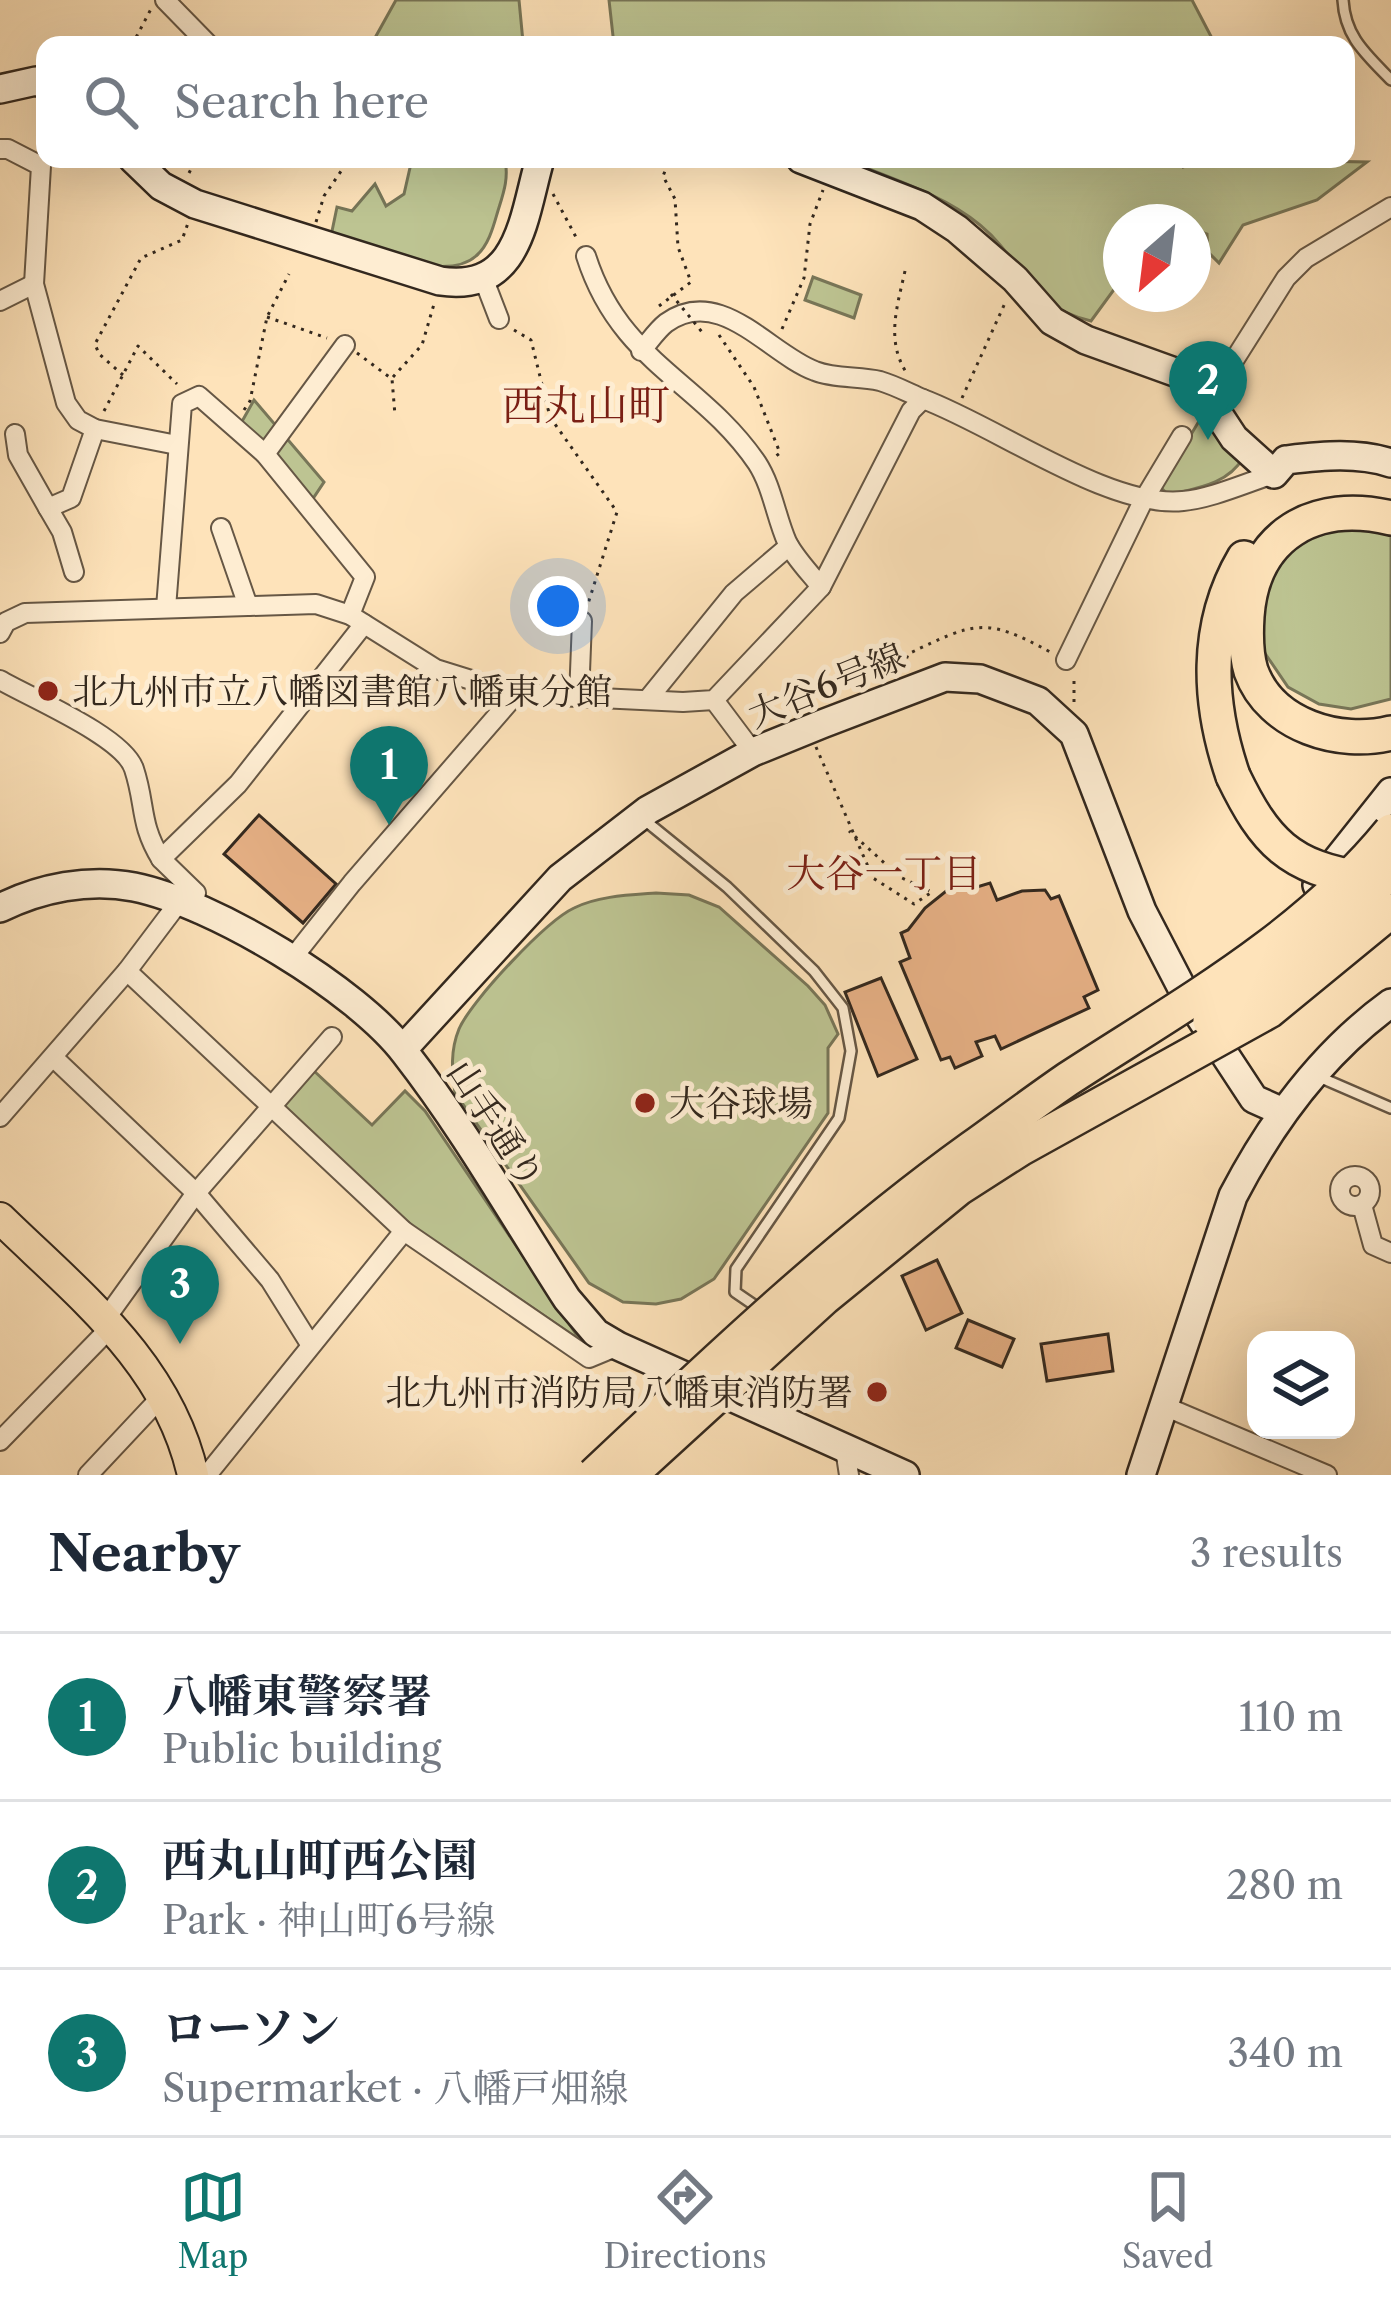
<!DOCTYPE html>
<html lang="en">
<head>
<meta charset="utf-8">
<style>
	body { margin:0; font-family:"Libre Caslon Text","Noto Serif JP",serif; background:#f2f2f3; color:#1f2937 }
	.controls { position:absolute; right:36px; bottom:36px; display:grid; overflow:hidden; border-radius:24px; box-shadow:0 12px 48px #0002 }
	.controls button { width:108px; height:108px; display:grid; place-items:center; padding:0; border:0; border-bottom:3px solid #e0e1e3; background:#fff; color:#1f2937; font:60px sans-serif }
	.compass { position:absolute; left:1103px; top:204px; width:108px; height:108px; border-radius:50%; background:#fff; box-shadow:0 12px 48px #0002; rotate:208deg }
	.you { position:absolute; left:558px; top:606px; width:42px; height:42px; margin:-30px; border:9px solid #fff; border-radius:50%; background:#1a73e8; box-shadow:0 0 0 18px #1a73e833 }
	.badge { display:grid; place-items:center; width:78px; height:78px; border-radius:50%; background:#0f766e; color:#fff; font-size:39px; font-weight:700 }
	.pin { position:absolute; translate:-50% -99px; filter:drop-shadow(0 3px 6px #0008) }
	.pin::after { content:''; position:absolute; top:63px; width:42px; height:36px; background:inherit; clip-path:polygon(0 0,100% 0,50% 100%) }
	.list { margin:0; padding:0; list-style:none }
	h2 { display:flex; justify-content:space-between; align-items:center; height:156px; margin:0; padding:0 48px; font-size:51px }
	h2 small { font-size:39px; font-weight:400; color:#747a83 }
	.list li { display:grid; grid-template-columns:78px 1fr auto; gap:36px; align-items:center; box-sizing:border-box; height:168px; padding:0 48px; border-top:3px solid #e0e1e3 }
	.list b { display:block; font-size:45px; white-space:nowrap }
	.list p { margin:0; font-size:39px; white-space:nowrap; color:#747a83 }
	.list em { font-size:39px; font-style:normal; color:#747a83 }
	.icon { flex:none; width:66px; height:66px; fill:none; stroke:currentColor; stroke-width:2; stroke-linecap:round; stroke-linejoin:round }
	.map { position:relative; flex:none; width:1391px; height:1475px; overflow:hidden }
	.search { position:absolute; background:#fff; box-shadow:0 12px 48px #0002; left:36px; right:36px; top:36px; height:132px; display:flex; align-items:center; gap:30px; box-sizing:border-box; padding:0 42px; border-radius:24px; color:#747a83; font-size:45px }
	.sheet { height:660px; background:#fff }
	nav { display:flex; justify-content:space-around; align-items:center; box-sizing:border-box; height:168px; border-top:3px solid #e0e1e3; background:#fff; font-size:33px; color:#747a83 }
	nav a { display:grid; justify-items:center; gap:6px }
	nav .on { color:#0f766e }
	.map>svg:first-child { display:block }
	.green { fill:#bdc492; stroke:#787658; stroke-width:3 }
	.building { fill:#e7b186; stroke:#33281e; stroke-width:3 }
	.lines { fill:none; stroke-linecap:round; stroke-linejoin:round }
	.lane-casing { stroke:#665745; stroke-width:14 }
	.street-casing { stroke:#665745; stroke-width:22 }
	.secondary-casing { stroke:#33281e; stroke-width:32 }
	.primary-casing { stroke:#33281e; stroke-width:34 }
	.highway-casing { stroke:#33281e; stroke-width:38 }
	.path { stroke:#33281e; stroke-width:3; stroke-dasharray:3 6; stroke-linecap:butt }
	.lane { stroke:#feedd2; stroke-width:9 }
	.street { stroke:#feedd2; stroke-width:18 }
	.secondary { stroke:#feedd2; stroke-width:27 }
	.primary { stroke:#fee3ba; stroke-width:30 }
	.highway { stroke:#fee3ba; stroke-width:33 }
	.highway-bridge-casing { stroke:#33281e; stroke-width:38; stroke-linecap:butt }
	.path-bridge { stroke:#33281e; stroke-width:3; stroke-dasharray:3 6; stroke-linecap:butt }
	.highway-bridge { stroke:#fee3ba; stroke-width:33 }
	.poi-dot { fill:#8f2418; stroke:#feedd2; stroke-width:4.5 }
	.labels { text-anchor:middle; stroke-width:10; stroke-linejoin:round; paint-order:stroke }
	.street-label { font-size:36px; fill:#33281e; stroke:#feedd2 }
	.poi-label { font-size:36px; fill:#33281e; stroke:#feedd2; text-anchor:start }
	.neighbourhood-label { font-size:39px; fill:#7a1f14; stroke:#feedd2 }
	.quarter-label { font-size:42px; fill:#7a1f14; stroke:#feedd2 }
</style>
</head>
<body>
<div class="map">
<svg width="1391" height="1475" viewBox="0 0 1391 1475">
	<rect width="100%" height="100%" fill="#fee3ba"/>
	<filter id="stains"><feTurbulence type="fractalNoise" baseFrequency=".00167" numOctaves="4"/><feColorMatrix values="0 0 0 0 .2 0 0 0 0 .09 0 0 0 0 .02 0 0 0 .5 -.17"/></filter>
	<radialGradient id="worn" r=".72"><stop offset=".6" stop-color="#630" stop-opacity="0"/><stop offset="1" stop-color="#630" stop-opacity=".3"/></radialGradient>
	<g class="green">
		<polygon points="396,0 519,0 523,42 371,45"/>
		<polygon points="609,0 1192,0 1215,44 614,45"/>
		<path d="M412 159H505C509 180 503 194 497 214 493 228 488 246 476 256 445 284 364 248 331 236L337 207 352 211 375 184 386 206 404 194Z"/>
		<path d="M844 159H1177L1183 167 1200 159 1367 162 1317 200 1243 225 1219 263 1208 252 1207 234 1193 229V222H1121V280L1091 321C1024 305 1025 262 980 225 943 194 889 178 844 159Z"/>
		<polygon points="813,277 861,295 854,318 805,300"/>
		<polygon points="254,400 324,482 312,500 240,425"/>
		<path d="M1208 416 1243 458C1228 484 1197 488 1169 495L1160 487 1199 421Z"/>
		<polygon points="1391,526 1391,699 1351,709 1319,704 1288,687 1260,646 1265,577 1283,550 1313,532"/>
		<path d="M656 893 689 895 719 907 808 986 825 1005 838 1034 828 1048V1113L714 1279 681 1299 656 1304 623 1302 589 1283 455 1093C452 1071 450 1051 459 1029 471 1001 546 921 574 908 598 896 629 895 656 893Z"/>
		<polygon points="313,1070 372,1125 405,1091 425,1111 580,1340 410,1225 281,1106"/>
	</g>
	<g class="building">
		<polygon points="259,815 336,884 303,923 224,854"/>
		<polygon points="958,857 977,887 990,883 997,900 1022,891 1045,890 1051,899 1059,896 1098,990 1084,997 1089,1008 1001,1049 995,1036 976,1042 982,1056 955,1068 950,1057 941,1060 900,962 910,958 901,933 908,930 925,908 960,880 952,860"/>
		<polygon points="881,978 917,1059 878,1076 845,992"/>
		<polygon points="937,1260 962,1313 926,1330 902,1276"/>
		<polygon points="968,1320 1014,1339 1002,1367 956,1348"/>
		<polygon points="1108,1334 1113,1371 1047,1381 1041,1344"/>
	</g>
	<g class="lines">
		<defs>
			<g id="lane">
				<path d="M1343 0C1345 37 1366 54 1391 80"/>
				<polyline points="642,818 727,887 814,971 843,1008 851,1051 839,1118 736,1269 735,1292 754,1305"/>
				<polyline points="1317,1076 1391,1108"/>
			</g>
			<g id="street">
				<polyline points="165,0 209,45"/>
				<polyline points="0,149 8,149 41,166 34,284 66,403 78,420 95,429 177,445"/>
				<path d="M586 256C620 363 701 381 757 463 772 486 776 517 787 542 795 558 810 573 821 587"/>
				<polyline points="484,280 499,319"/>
				<polyline points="0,301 34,284"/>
				<path d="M641 351C649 342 657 330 666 323 720 284 769 354 815 371 835 379 859 376 880 381 894 385 909 393 923 399"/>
				<polyline points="1209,400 1286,278 1306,258 1391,207"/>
				<polyline points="15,434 18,455 48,508"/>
				<polyline points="265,454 345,345"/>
				<polyline points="221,528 248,606"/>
				<polyline points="74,572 62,532 48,508 71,498 95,429"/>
				<polyline points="166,608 182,404 199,396 265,454 365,577 350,615"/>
				<path d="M0 633 6 622 25 613 316 604 350 615 436 669 516 694 683 702 714 700 821 587 911 411 923 399C996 426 1110 509 1183 501 1213 498 1245 483 1274 474"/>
				<polyline points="1066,660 1143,501 1182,436"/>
				<path d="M0 680C31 698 124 737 134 769 146 805 139 823 161 859"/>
				<polyline points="579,697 582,621"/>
				<polyline points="648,699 734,593 789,546"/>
				<polyline points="714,700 753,752"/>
				<polyline points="291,960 352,883 516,694"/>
				<polyline points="127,971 404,1231 589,1358 618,1346"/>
				<polyline points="54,1058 196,1193 270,1280 310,1344"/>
				<polyline points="0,1117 127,971 179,902 196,893 161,859 238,784 364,624"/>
				<circle cx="1355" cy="1191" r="15"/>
				<polyline points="1362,1205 1373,1245 1391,1253"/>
				<polyline points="104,1321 196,1193 332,1037"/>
				<polyline points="1164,1406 1327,1475"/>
				<polyline points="0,1441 111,1327"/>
				<polyline points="845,1449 849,1475"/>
				<polyline points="88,1475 164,1394"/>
				<polyline points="207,1475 404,1231"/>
			</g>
			<g id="secondary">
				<polyline points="0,89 36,81 45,84"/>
				<path d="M133 159 161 186 195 204 440 281C520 293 523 218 540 159"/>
				<path d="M801 159 922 206 957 229 1015 279 1052 321 1086 340 1183 375 1209 400 1234 438 1274 474 1286 460C1322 456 1356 452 1391 463"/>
				<polyline points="1317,885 1391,792"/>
				<path d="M0 908C40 888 89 878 134 887 213 903 356 989 405 1053 465 1130 514 1217 567 1299L596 1333 618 1346 905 1475"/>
				<polyline points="403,1049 560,878 648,810 753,752 822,724 945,677 980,679 1038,701 1074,734 1142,911 1185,994 1254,1099 1283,1112"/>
				<path d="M1141 1475 1233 1196C1272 1121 1322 1053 1391 1003"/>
			</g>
			<path id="primary" d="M0 1218C79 1295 168 1363 193 1475"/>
			<g id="highway">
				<path d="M1391 518C1315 500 1253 534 1247 616 1246 632 1246 655 1251 671 1271 726 1340 746 1391 733"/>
				<path d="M1233 776C1208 703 1204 626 1244 558"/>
			</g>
		</defs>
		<use href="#lane" class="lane-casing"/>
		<use href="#street" class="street-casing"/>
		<use href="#secondary" class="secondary-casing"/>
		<use href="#primary" class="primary-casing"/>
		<use href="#highway" class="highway-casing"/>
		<g class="path">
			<polyline points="132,45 151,9"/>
			<polyline points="189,173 196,159"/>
			<polyline points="553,194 577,239"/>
			<polyline points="316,222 324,196 346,164 338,159"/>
			<path d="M905 271C897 307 886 340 906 372"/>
			<polyline points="659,306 691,282 678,247 675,199 663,176 670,159"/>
			<polyline points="267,317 327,338"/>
			<polyline points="782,329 804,278 810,224 823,190"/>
			<polyline points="514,330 531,340 550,417 617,512 587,607"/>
			<polyline points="719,335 754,387 780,453 776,456"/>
			<polyline points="357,353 392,379 395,415"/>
			<polyline points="123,375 99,354 95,344 141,258 182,240 188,223"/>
			<polyline points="393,377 422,345 434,304"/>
			<polyline points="962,398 1005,303"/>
			<polyline points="244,410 250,401 267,317 289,274"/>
			<polyline points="104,411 138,346 177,384"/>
			<path d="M904 667 908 654C975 622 985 616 1052 653"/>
			<polyline points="1074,702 1074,676"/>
			<polyline points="816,747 873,878 914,904 932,892 900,877 849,831"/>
		</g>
		<use href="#lane" class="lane"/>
		<use href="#street" class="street"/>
		<use href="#secondary" class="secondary"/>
		<use href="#primary" class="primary"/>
		<use href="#highway" class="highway"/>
		<defs>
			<g id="highway-bridge">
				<path d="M1233 776C1265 842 1289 868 1365 879"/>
				<polyline points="1210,1021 1318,943 1391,871"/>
				<path d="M594 1475C715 1361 837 1245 972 1148 1004 1125 1036 1101 1068 1079 1183 1004 1303 939 1391 831"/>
				<polyline points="630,1475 824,1298 959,1188 1020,1149 1269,1011 1391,911"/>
			</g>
		</defs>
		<use href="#highway-bridge" class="highway-bridge-casing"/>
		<polyline class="path-bridge" points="671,294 702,332"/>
		<use href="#highway-bridge" class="highway-bridge"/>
	</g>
	<g class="poi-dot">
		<circle cx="48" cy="691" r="12"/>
		<circle cx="645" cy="1103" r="12"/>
		<circle cx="877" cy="1392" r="12"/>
	</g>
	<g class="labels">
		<g class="street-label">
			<text transform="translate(826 685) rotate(-22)" y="13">大谷6号線</text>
			<text transform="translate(496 1124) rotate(57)" y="13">山手通り</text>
		</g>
		<g class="poi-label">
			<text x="72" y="704">北九州市立八幡図書館八幡東分館</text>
			<text x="669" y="1116">大谷球場</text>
			<text x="853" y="1405" text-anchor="end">北九州市消防局八幡東消防署</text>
		</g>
		<g class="neighbourhood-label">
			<text x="884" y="887">大谷一丁目</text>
		</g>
		<g class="quarter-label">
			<text x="586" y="420">西丸山町</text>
		</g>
	</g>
	<rect width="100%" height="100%" filter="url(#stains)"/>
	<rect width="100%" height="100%" fill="url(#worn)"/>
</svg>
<div class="controls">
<button><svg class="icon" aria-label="layers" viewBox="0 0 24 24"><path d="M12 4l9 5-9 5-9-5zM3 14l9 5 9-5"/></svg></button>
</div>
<svg class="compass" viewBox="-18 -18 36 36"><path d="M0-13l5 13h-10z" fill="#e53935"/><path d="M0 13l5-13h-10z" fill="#747a83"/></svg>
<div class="you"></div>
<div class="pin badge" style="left:389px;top:825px">1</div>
<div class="pin badge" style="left:1208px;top:440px">2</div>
<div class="pin badge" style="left:180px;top:1344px">3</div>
<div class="search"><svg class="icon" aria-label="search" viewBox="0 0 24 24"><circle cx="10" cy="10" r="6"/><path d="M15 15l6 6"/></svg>Search here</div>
</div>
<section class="sheet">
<h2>Nearby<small>3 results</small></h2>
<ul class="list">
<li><span class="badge">1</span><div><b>八幡東警察署</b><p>Public building</p></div><em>110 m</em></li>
<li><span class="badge">2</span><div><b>西丸山町西公園</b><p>Park · 神山町6号線</p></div><em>280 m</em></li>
<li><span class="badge">3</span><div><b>ローソン</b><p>Supermarket · 八幡戸畑線</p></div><em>340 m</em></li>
</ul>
</section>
<nav>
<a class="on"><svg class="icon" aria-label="map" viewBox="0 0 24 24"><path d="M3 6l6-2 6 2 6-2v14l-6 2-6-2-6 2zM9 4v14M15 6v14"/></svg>Map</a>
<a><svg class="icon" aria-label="directions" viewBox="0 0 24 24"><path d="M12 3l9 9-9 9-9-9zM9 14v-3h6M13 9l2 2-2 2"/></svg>Directions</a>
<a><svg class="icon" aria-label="saved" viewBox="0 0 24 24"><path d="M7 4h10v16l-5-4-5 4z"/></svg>Saved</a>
</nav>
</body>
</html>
